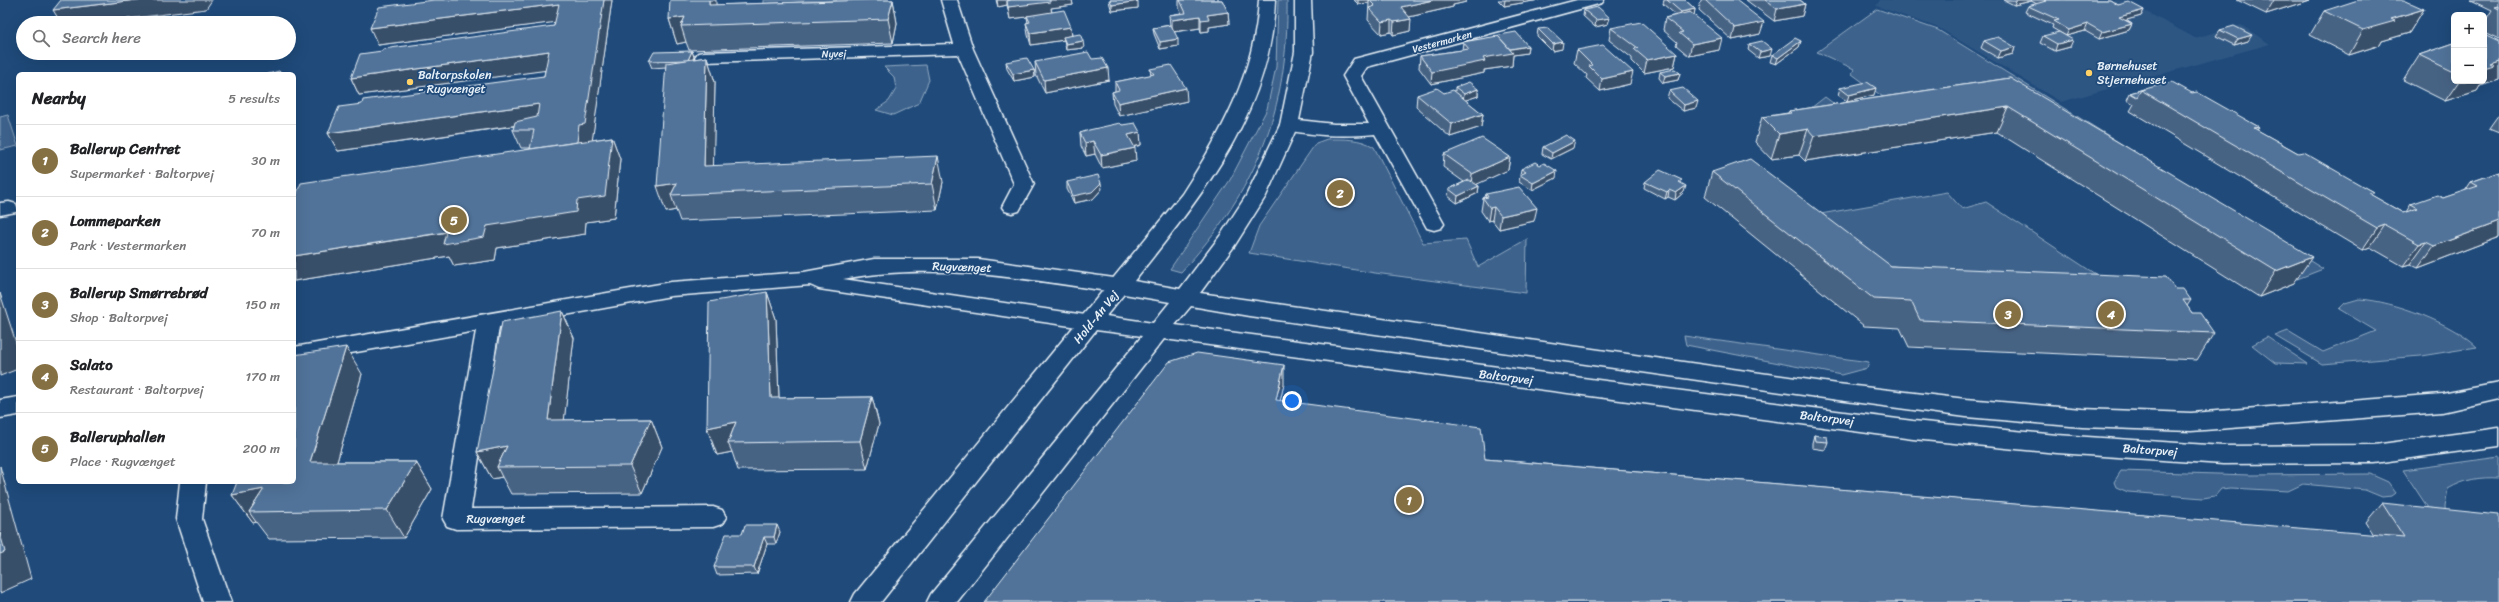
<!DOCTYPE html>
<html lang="en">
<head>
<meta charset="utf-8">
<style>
	body { margin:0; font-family:Sriracha,sans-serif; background:#f6f6f6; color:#202124 }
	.controls { position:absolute; right:12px; top:12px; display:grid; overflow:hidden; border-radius:6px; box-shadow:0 4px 16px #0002 }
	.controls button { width:36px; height:36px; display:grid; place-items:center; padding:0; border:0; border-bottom:1px solid #e0e0e0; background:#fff; color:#202124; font:20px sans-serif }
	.you { position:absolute; left:1292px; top:401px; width:14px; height:14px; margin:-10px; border:3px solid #fff; border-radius:50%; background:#1a73e8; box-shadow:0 0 0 6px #1a73e833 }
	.badge { display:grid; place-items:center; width:26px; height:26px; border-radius:50%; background:#847042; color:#fff; font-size:13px; font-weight:700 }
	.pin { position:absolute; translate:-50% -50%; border:2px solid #fff; box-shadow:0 1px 4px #0006 }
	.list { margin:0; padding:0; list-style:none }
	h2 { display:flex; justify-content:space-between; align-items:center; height:52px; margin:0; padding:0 16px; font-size:17px }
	h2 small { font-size:13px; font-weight:400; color:#757577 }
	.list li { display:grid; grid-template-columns:26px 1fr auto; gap:12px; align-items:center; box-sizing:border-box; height:72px; padding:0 16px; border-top:1px solid #e0e0e0 }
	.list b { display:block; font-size:15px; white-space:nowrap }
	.list p { margin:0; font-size:13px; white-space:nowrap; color:#757577 }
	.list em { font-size:13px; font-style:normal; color:#757577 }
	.icon { flex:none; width:22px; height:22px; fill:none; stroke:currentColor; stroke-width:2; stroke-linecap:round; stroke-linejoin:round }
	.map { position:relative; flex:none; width:2499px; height:602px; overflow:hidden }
	.search { position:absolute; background:#fff; box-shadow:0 4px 16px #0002; left:16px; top:16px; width:280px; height:44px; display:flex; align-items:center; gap:10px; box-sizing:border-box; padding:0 14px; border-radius:22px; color:#757577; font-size:15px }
	.panel { position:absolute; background:#fff; box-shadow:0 4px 16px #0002; left:16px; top:72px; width:280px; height:412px; border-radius:6px }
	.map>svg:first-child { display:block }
	.built { fill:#2e5683 }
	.green { fill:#3c628c; stroke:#92aac2 }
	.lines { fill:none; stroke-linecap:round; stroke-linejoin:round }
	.minor-casing { stroke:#e8f1f8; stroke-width:3 }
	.tertiary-casing { stroke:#e8f1f8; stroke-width:3 }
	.minor { fill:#1f4a7a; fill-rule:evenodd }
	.tertiary { fill:#1f4a7a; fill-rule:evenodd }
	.wall { fill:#466384; stroke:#e8f1f8 }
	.shaded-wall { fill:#39506b; stroke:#e8f1f8 }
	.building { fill:#517399; stroke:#e8f1f8 }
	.poi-dot { fill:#ffd166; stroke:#1f4a7a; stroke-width:1.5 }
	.labels { text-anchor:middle; stroke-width:3.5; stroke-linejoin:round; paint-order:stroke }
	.far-street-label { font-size:10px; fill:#e8f1f8; stroke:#1f4a7a }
	.poi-label { font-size:12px; fill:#e8f1f8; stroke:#1f4a7a; text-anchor:start }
	.street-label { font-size:12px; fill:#e8f1f8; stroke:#1f4a7a }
</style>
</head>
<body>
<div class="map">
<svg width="2499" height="602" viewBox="0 0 2499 602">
	<rect width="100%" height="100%" fill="#1f4a7a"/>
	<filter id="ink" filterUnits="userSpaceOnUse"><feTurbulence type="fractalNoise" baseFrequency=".025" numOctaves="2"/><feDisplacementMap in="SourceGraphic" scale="8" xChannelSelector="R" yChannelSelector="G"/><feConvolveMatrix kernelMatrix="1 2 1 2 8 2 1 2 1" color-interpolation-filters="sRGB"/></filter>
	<g filter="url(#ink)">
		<polygon class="built" points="1880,0 2124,0 2195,38 2241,25 2270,44 2061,102 1939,28 1876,6"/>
		<g class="green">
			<polygon points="764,0 837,0 832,4 764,5"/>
			<path d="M1278 0H1287C1289 110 1256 191 1181 272L1170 269 1230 180 1267 109 1276 67Z"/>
			<polygon points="1877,9 1938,30 2323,269 2292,281 2000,103 1788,126 1825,97 1841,109 1887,100 1852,74 1854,69 1817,52"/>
			<polygon points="926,65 929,80 919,103 893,115 876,110 889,101 896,89 894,77 884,67"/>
			<polygon points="8,115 18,146 0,150 0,117"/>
			<path d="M1327 139C1343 139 1360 138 1374 147L1423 243 1466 240 1478 267 1527 239 1526 293 1375 273 1249 253 1259 226 1316 143Z"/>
			<polygon points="1947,192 1962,209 1986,202 2118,289 1891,279 1809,216"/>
			<path d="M2359 299C2394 301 2452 323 2477 347L2421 356 2322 364 2275 336 2288 331 2323 352 2376 331 2339 309 2345 303Z"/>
			<polygon points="1684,336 1869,362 1867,368 1841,375 1686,345"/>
			<polygon points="2267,337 2308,364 2275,363 2252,345"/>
			<path d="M2499 457V478C2480 477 2465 479 2448 489L2445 506 2446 521 2427 513 2428 508 2403 470Z"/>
			<polygon points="2121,471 2250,475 2370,474 2388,482 2396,493 2392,496 2382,497 2365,490 2303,484 2288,491 2231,488 2221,489 2215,496 2203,498 2128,492 2116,487 2114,482"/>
		</g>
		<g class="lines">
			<defs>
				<g id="minor">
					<polygon points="941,0 957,0 973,49 1034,184 1019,211 1012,213 1005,211 1002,207 1014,184 958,54 704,62 698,61 695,57 698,53 704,52 954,44"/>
					<path d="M1577 0H1604L1602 3 1367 67 1361 76 1444 224 1441 228 1434 230 1427 228 1375 134C1344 137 1312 136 1282 129L1280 125 1282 121 1289 119 1334 124H1369L1343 76 1354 59Z"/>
					<polygon points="9,202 16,204 18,210 16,212 0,215 0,203"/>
					<path d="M874 259H978L1121 279 1129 281 1132 286 1129 291 1121 293C1030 280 935 261 843 279L1099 317 1102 322 1099 327 1091 329 819 289 810 285 671 296 499 327 471 509 713 507 722 510 726 517 722 524 713 527 456 529 447 526 443 519 476 331 294 363V347L671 282 804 272Z"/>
					<polygon points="18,397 18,415 0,418 0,400"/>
					<polygon points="180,482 206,482 202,519 231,602 203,602 176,519"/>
				</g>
				<path id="tertiary" d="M1259 0H1275C1272 111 1200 198 1134 281L1180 289 1220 236 1246 196 1280 125 1295 52V0H1311L1313 52 1298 125 1266 196 1235 245 1200 293 1838 384 1966 399 2082 409 2191 413 2442 394 2499 383V399L2442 412 2191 431 2082 427 1966 417 1838 400 1249 316 1191 306 1175 325 1913 421 2057 435 2223 446 2374 445 2499 428V446L2374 463 2223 464 2057 453 1913 439 1164 339 957 602H927L931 594 1142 336 1096 330 881 602H851L855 594 1182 194C1221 134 1255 73 1259 0ZM1124 294 1170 302 1153 323 1106 316Z"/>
			</defs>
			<use href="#minor" class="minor-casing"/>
			<use href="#tertiary" class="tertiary-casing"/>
			<use href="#minor" class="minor"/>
			<use href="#tertiary" class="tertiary"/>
		</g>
		<g class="wall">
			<polygon points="612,0 592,140 612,137 620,159 614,218 586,222 585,234 497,248 495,260 454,266 449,256 294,281 294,200 530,149 531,148 521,148 513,130 514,126 338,151 328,133 544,76 545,70 359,95 351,78 554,26 555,22 378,45"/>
			<polygon points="870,0 893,0 897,23 893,43 689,50 686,42 677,44 669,19 716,5"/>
			<polygon points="996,0 1072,0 1073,5 1051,8 1052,12 1071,27 1072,36 1084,48 1066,50 1064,40 1031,45 1028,35 1026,23 1028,23 1027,17 1010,19 1007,5 998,7"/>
			<polygon points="1109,0 1137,0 1138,8 1112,11 1110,5"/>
			<polygon points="1179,0 1222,0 1228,12 1229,24 1209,27 1209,31 1201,32 1200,28 1174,32 1178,46 1160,49 1154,34 1153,28 1170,25 1169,15 1181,13 1179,8"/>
			<polygon points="1354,0 1466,0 1466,2 1453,5 1453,7 1409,17 1410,31 1393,35 1391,32 1381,34 1368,20 1369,3 1358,4"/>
			<polygon points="1498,0 1539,0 1504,6"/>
			<polygon points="1664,0 1685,0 1695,9 1694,15 1719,50 1689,56 1676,45 1677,42 1663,30 1665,18 1676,15 1663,4"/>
			<polygon points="1701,0 1736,0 1760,34 1732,40 1699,10"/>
			<polygon points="1746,0 1800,0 1805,4 1802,16 1774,21"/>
			<polygon points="2004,0 2110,0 2118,5 2144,10 2141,16 2126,20 2132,24 2129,30 2099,39 2085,31 2066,36 2052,28 2053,25 2025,12 2028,6 2037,4 2031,1 2014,5"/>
			<polygon points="2237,0 2310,0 2266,14"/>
			<polygon points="2471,0 2499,0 2499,40 2484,33 2484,23 2492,10"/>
			<polygon points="2424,9 2409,33 2382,41 2380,45 2349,55 2310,35 2324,11"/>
			<polygon points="1584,10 1608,24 1595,27 1583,16"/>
			<polygon points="1611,28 1677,54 1674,67 1644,73 1632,61 1632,58 1609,40"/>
			<polygon points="1538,29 1562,49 1552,51 1537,36"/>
			<polygon points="2220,30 2248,41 2234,45 2216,36"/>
			<polygon points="1494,36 1528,46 1527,53 1513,55 1512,66 1484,70 1484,73 1431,84 1419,68 1420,56 1462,50 1463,42 1494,37"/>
			<polygon points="2043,36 2070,47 2055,51 2040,43"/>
			<polygon points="1801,41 1799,47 1776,64 1770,62 1772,55"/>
			<polygon points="1984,41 2015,47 2013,54 1998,58 1981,48"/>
			<polygon points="2499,42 2499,80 2480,86 2477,91 2445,101 2403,80 2419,55 2454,43 2454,81 2484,81"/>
			<polygon points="1749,44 1770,56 1758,58 1748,50"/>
			<polygon points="1577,50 1630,84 1600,91 1586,78 1587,75 1574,63"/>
			<polygon points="692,51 694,57 694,59 707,57 715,82 713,166 943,182 937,210 680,221 676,210 666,212 666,67 652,68 649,61"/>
			<polygon points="1092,59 1109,80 1045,93 1036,75 1035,62"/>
			<polygon points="1006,62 1034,70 1035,77 1014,81 1007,69"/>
			<polygon points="1150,69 1187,101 1119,116 1113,104 1112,92 1115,91 1115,82 1151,75"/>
			<polygon points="1660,72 1680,73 1678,80 1663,83 1659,78"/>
			<polygon points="2010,78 2294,283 2259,297 1997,132 1805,161 1799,155 1771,159 1755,142 1762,117 1788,113 1789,111"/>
			<polygon points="1455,87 1478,89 1478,96 1465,100 1483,114 1481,127 1450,137 1416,107 1417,95 1444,93 1455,91"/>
			<polygon points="1840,88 1874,95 1847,101 1838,95"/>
			<polygon points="2144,89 2192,93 2259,127 2257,130 2298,153 2373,192 2371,195 2403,213 2406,212 2411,204 2443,198 2465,191 2471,182 2499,172 2499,237 2418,268 2410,264 2403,266 2370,247 2362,250 2130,111 2134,104 2127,100 2130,93"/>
			<polygon points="1669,91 1696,108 1683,111 1667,98"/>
			<polygon points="2499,114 2499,132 2489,128"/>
			<polygon points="1122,125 1140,132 1141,145 1134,147 1136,161 1102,168 1095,154 1086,156 1081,146 1080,133"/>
			<polygon points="1543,147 1573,148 1551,159 1542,154"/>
			<polygon points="1444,154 1510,157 1508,170 1476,184 1479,186 1478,193 1457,203 1448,196 1449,189 1464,182 1443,167"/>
			<polygon points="1521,169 1556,178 1532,190 1519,182"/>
			<polygon points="1712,172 1891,266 2175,289 2191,300 2187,306 2192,313 2214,333 2197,360 1909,347 1900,328 1864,326 1705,197"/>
			<polygon points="1067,182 1102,189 1093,199 1074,203 1067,189"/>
			<polygon points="1645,182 1681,183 1684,192 1675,200 1668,197 1665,199 1644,188"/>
			<polygon points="1486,194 1534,221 1499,229 1492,220 1488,221 1481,211 1483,198 1485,197"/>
			<polygon points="767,292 776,319 779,398 872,397 879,424 867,469 738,470 732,452 717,455 707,428"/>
			<polygon points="562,311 574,338 564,420 651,419 662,447 642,493 511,494 502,477 492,479 477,452"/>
			<polygon points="362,374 337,462 416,462 432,489 404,538 269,539 256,522 253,523 232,495"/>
			<polygon points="1284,384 1280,401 1485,459 2374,535 2366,522 2382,503 2499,602 984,602"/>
			<polygon points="1814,435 1828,442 1825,450 1812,448 1812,443"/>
			<polygon points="780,532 776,544 767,544 757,574 717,575 714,567 742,534"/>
		</g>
		<g class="shaded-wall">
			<polygon points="136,0 212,0 206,9 94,23 61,23 53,10"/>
			<polygon points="604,0 612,0 592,142 537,171 579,125"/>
			<polygon points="709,0 716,0 716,25 709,5"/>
			<polygon points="893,0 897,23 893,43 888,19"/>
			<polygon points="997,0 1015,0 1007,1 1007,5 998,7"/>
			<polygon points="1049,0 1072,0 1073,5 1051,8 1052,14 1027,16 1027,17 1010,19 1008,7"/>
			<polygon points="1358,0 1385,0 1369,0 1369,3 1358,4"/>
			<polygon points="1433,0 1466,0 1466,2 1453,5 1453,7 1400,19 1401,7"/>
			<polygon points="1505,0 1539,0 1504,6"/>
			<polygon points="2016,0 2032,0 2031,1 2014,5"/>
			<polygon points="2274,0 2310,0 2266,14"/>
			<polygon points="1138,1 1138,8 1112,11 1112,5"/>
			<polygon points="559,4 565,21 378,45 370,28"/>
			<polygon points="1805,4 1802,16 1774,21 1777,9"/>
			<polygon points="1695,9 1694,16 1679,18 1681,12"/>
			<polygon points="2424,9 2409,33 2382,41 2380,45 2349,55 2363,30 2391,19"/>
			<polygon points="2144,10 2141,16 2116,23 2119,17"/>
			<polygon points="1228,12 1229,24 1209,27 1209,31 1201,32 1201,20 1207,15"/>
			<polygon points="1200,16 1200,28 1172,32 1172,20"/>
			<polygon points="685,17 681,26 686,42 677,44 669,19"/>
			<polygon points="1610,18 1608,24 1595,27 1596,20"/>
			<polygon points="1411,19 1410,31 1393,35 1394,22"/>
			<polygon points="1391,20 1391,32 1381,34 1382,22"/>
			<polygon points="1764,22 1760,34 1732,40 1735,28"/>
			<polygon points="2088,24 2085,31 2066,36 2069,30"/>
			<polygon points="2132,24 2129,30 2099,39 2102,32"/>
			<polygon points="1071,27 1072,39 1063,37 1064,40 1031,45 1030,33"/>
			<polygon points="2252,35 2248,41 2234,45 2238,39"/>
			<polygon points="1722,38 1719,50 1689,56 1692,44"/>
			<polygon points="1178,39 1178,46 1160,49 1160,42"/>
			<polygon points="2073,40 2070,47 2055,51 2057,44"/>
			<polygon points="1083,41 1084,48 1066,50 1066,44"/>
			<polygon points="1801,41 1799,47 1776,64 1778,58"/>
			<polygon points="1563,42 1562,49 1552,51 1553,44"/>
			<polygon points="1528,46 1527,53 1513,55 1512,66 1484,70 1484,73 1431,84 1432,72 1483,58 1506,50"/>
			<polygon points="2015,47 2013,54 1998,58 2001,51"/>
			<polygon points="1772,49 1770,56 1758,58 1760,52"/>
			<polygon points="549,51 556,69 359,95 351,78"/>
			<polygon points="692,51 694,57 690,66 688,60"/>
			<polygon points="1677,54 1674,67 1644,73 1647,60"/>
			<polygon points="707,57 715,82 713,192 704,166"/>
			<polygon points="2499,61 2499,80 2480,86 2477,91 2445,101 2459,81 2484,81 2484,69 2490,64"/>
			<polygon points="1108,68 1109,80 1045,93 1044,80"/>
			<polygon points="1034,70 1035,77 1014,81 1013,74"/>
			<polygon points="1633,72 1630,84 1600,91 1602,79"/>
			<polygon points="1680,73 1678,80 1663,83 1665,76"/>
			<polygon points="1186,88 1187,101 1119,116 1118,103"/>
			<polygon points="1876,88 1874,95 1847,101 1849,95"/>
			<polygon points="1478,89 1478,96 1463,101 1464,94"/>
			<polygon points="1698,101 1696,108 1683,111 1684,105"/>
			<polygon points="539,104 546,121 338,151 328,133"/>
			<polygon points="2008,107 1997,132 1805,161 1814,136"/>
			<polygon points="1483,114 1481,127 1450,137 1452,124"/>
			<polygon points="1808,129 1799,155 1771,159 1779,134"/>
			<polygon points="1140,132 1141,145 1128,148 1128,135"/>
			<polygon points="612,137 620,159 614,218 586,222 585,234 497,248 495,260 454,266 449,256 294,281 294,256 487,226 577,200"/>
			<polygon points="1093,141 1095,154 1086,156 1085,143"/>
			<polygon points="1575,141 1573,148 1551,159 1552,153"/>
			<polygon points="1135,148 1136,161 1102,168 1101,155"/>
			<polygon points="938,156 943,182 937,210 932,184"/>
			<polygon points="1510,157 1508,170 1471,187 1472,174"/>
			<polygon points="1557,171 1556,178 1532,190 1533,183"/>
			<polygon points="677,183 671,195 676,210 666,212 657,186"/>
			<polygon points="1101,183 1102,189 1093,199 1074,203 1073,196"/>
			<polygon points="1479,186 1478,193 1457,203 1458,196"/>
			<polygon points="1686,186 1684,192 1675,200 1676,193"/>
			<polygon points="1669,190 1668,197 1665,199 1667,192"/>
			<polygon points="1494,207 1492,220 1488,221 1490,208"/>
			<polygon points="1537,208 1534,221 1499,229 1501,216"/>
			<polygon points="2499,222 2499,237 2418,268 2434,246"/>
			<polygon points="2385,225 2370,247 2362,250 2377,228"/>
			<polygon points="2426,242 2410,264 2403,266 2419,244"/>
			<polygon points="2312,257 2294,283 2259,297 2276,271"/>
			<polygon points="767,292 776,319 780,425 771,398"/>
			<polygon points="0,293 18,349 18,369 0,376"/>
			<polygon points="562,311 574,338 561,447 548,420"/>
			<polygon points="346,347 362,374 329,490 310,462"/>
			<polygon points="1284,365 1284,384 1276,419 1276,400"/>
			<polygon points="872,397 879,424 867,469 860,441"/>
			<polygon points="651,419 662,447 642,493 630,466"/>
			<polygon points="736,422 728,443 732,452 717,455 707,428"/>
			<polygon points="507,446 497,467 502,477 492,479 477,452"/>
			<polygon points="416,462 432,489 404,538 387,510"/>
			<polygon points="0,466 31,579 0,593"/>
			<polygon points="264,489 249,512 256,522 253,523 232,495"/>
			<polygon points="777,525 780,532 776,544 774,537"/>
			<polygon points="764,537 767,544 757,574 754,567"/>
		</g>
		<g class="building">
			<polygon points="61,0 136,0 53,10"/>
			<polygon points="434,0 604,0 585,124 579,125 577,142 530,149 534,130 513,130 515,122 537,117 539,104 328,133 339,107 362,104 363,100 544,76 549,51 351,78 360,54 382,51 383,49 554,26 559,4 370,28 379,7"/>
			<polygon points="670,0 709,0 709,5 870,0 893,0 888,19 681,26 685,17 669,19"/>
			<polygon points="1011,0 1050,0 1050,2 1008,7 1007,1"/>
			<polygon points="1110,0 1137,0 1138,1 1112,5"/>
			<polygon points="1180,0 1222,0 1228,12 1207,15 1209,19 1201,20 1200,16 1172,20 1169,15 1186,13"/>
			<polygon points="1369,0 1433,0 1401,7 1411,19 1394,22 1391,20 1382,22 1369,8 1375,6"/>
			<polygon points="1667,0 1685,0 1695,9 1681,12"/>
			<polygon points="1705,0 1736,0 1764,22 1735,28"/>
			<polygon points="1765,0 1800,0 1805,4 1777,9"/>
			<polygon points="2044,0 2110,0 2118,5 2129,2 2144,10 2119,17 2132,24 2102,32 2088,24 2069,30 2054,21 2059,20 2028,6 2046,1"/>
			<polygon points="2358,0 2404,0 2424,9 2391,19 2395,21 2363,30 2324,11"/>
			<polygon points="2499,6 2499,9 2495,7"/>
			<polygon points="1598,7 1610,18 1596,20 1584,10"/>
			<polygon points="1064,10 1071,27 1030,33 1026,23 1030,22 1027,16"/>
			<polygon points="1690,12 1722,38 1692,44 1679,33 1683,32 1665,18"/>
			<polygon points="1641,22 1677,54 1647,60 1634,49 1638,48 1611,28"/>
			<polygon points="1171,25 1178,39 1160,42 1153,28"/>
			<polygon points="2234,26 2252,35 2238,39 2220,30"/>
			<polygon points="1548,28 1563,42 1553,44 1538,29"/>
			<polygon points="1516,32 1528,46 1510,49 1498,36 1494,36"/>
			<polygon points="2059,32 2073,40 2057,44 2043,36"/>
			<polygon points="1080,34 1083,41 1066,44 1063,37"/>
			<polygon points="2484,35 2499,42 2499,61 2490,64 2494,66 2484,69"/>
			<polygon points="1498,36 1513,53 1483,58 1485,61 1432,72 1420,56 1469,49 1463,42"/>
			<polygon points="1998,37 2015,47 2001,51 1984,41"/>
			<polygon points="1795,38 1801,41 1778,58 1772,55"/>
			<polygon points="1762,41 1772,49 1760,52 1749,44"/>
			<polygon points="2454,43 2454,72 2419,55"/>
			<polygon points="1603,45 1633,72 1602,79 1589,66 1592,65 1577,50"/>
			<polygon points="692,51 688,60 649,61 654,52"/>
			<polygon points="1088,52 1092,59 1102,58 1108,68 1044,80 1035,62"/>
			<polygon points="707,57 704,166 938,156 932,184 671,195 677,183 657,186 666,63"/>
			<polygon points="1027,58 1034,70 1013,74 1006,62"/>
			<polygon points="1171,65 1186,88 1118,103 1112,92 1119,90 1115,82 1154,74 1150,69"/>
			<polygon points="1675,69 1680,73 1665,76 1660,72"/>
			<polygon points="279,71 282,74 268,74"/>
			<polygon points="2010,78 2312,257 2276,271 2008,107 1814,136 1808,129 1779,134 1762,117 1791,113 1789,111"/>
			<polygon points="1469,82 1478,89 1464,94 1455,87"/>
			<polygon points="1867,82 1876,88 1849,95 1840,88"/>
			<polygon points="2172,82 2192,93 2197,92 2259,127 2254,128 2298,153 2303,152 2373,192 2368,193 2403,213 2418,208 2411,204 2437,195 2443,198 2478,186 2471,182 2499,172 2499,222 2434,246 2426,242 2419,244 2385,225 2377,228 2141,90"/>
			<polygon points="1437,88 1444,93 1453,90 1483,114 1452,124 1417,95"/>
			<polygon points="1683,88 1698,101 1684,105 1669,91"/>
			<polygon points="2144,89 2141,90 2137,97 2130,93"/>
			<polygon points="1120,123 1122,125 1135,123 1140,132 1128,135 1135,148 1101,155 1093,141 1085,143 1080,133 1089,130"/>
			<polygon points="1566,135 1575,141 1552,153 1543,147"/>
			<polygon points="612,137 605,196 577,200 576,212 487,226 484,237 443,244 446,232 294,256 294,200 301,183"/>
			<polygon points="1482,138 1510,157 1472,174 1444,154"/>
			<polygon points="1750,159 1891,266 2166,277 2175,289 2183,289 2191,300 2183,300 2192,313 2200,313 2214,333 1920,320 1911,301 1874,299 1712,172"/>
			<polygon points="1535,162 1540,165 1544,163 1557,171 1533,183 1520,175 1526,172 1521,169"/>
			<polygon points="1660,170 1682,180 1679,182 1686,186 1676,193 1669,190 1667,192 1645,182"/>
			<polygon points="1098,175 1101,183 1092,192 1073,196 1067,182"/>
			<polygon points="1469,180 1479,186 1458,196 1449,189"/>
			<polygon points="1519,187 1537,208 1501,216 1494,207 1490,208 1483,198 1488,197 1486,194"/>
			<polygon points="767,292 771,398 872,397 860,441 728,443 736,422 707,428 709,302"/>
			<polygon points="562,311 548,420 651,419 630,466 497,467 507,446 477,452 502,322"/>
			<polygon points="346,347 310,462 416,462 387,510 249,512 264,489 232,495 237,482 294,482 294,355"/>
			<polygon points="1197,353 1284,365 1276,400 1481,427 1485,459 2404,537 2382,503 2499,515 2499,602 984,602 1169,362"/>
			<polygon points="1814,435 1827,437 1828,442 1815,441"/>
			<polygon points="745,525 777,525 774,537 764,537 754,567 714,567 726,534 742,534"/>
			<polygon points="0,533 5,552 0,554"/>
		</g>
	</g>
	<g class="poi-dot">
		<circle cx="2089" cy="73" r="4"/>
		<circle cx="410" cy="82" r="4"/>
	</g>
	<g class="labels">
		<g class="far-street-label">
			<text transform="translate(1442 41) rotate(-15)" y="4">Vestermarken</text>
			<text transform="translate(834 53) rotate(-2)" y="4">Nyvej</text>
		</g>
		<g class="poi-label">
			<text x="2097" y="70">Børnehuset<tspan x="2097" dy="14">Stjernehuset</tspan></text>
			<text x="418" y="79">Baltorpskolen<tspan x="418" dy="14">- Rugvænget</tspan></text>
		</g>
		<g class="street-label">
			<text transform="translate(962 267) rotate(2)" y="4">Rugvænget</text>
			<text transform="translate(1096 317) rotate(-51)" y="4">Hold-An Vej</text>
			<text transform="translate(1506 377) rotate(7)" y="4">Baltorpvej</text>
			<text transform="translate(1827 418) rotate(7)" y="4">Baltorpvej</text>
			<text transform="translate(2150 450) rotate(4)" y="4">Baltorpvej</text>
			<text x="496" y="523">Rugvænget</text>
		</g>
	</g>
</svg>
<div class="controls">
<button>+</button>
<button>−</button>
</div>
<div class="you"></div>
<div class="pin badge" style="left:1409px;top:500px">1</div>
<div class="pin badge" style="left:1340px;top:193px">2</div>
<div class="pin badge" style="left:2008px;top:314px">3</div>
<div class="pin badge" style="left:2111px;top:314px">4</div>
<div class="pin badge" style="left:454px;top:220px">5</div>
<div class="search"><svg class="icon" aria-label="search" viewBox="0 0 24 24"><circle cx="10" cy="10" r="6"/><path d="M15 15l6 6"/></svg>Search here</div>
<section class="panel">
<h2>Nearby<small>5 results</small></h2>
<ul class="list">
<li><span class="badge">1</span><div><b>Ballerup Centret</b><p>Supermarket · Baltorpvej</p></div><em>30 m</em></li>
<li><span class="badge">2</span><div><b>Lommeparken</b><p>Park · Vestermarken</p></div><em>70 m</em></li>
<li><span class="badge">3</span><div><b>Ballerup Smørrebrød</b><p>Shop · Baltorpvej</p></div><em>150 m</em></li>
<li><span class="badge">4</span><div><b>Salato</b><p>Restaurant · Baltorpvej</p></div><em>170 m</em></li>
<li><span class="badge">5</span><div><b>Balleruphallen</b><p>Place · Rugvænget</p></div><em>200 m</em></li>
</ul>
</section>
</div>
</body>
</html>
